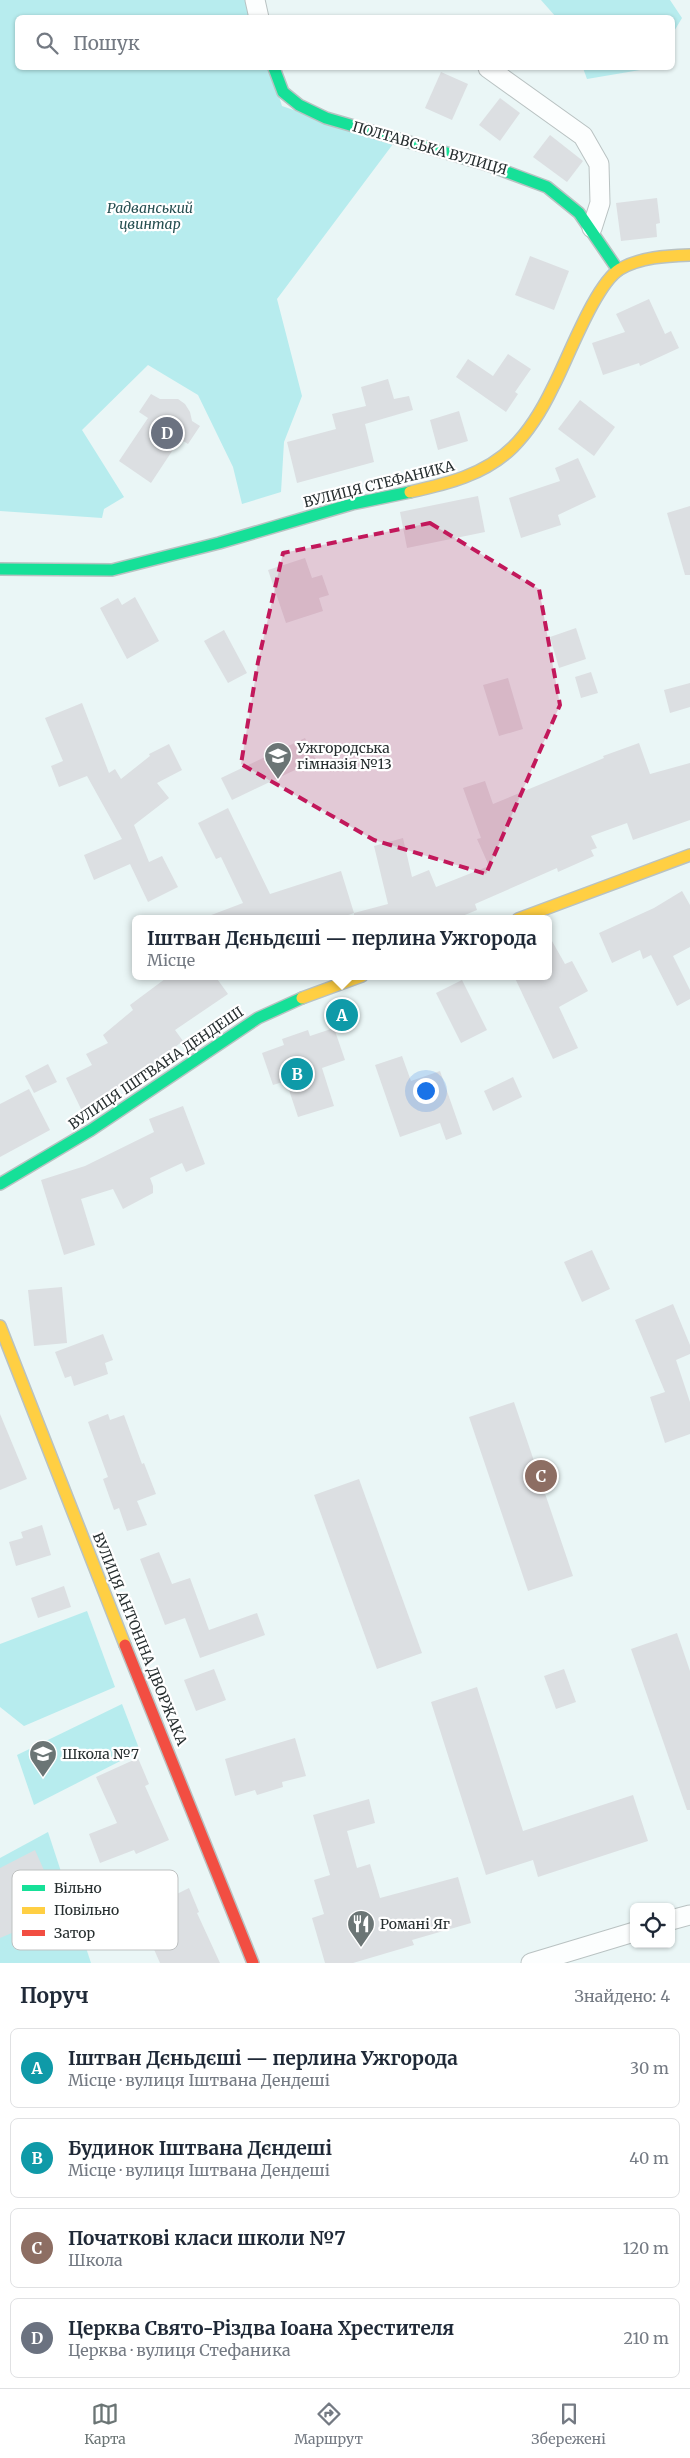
<!DOCTYPE html>
<html lang="uk">
<head>
<meta charset="utf-8">
<style>
	body { margin:0; font-family:Merriweather,serif; background:#f6f6f7; color:#1f2937 }
	.controls { position:absolute; right:15px; bottom:15px; display:grid; overflow:hidden; border-radius:8px; box-shadow:0 1px 4px #0004 }
	.controls button { width:45px; height:45px; display:grid; place-items:center; padding:0; border:0; border-bottom:1px solid #e0e1e3; background:#fff; color:#1f2937; font:25px sans-serif }
	.you { position:absolute; left:425px; top:1090px; width:18px; height:18px; margin:-12px; border:4px solid #fff; border-radius:50%; background:#1a73e8; box-shadow:0 0 0 8px #1a73e833 }
	.badge { display:grid; place-items:center; width:32px; height:32px; border-radius:50%; background:#6b7575; color:#fff; font-size:16px; font-weight:700 }
	.pin { position:absolute; translate:-50% -50%; border:2px solid #fff; box-shadow:0 1px 5px #0006 }
	.popup { position:absolute; left:132px; top:915px; width:420px; height:65px; box-sizing:border-box; display:grid; place-content:center; border-radius:8px; background:#fff; filter:drop-shadow(0 1px 4px #0005); font-size:16px; white-space:nowrap; color:#747a83 }
	.popup b { font-size:19px; color:#1f2937 }
	.popup::after { content:''; position:absolute; left:50%; top:100%; margin-left:-10px; border:10px solid transparent; border-top-color:#fff }
	.list { margin:0; padding:0; list-style:none }
	h2 { display:flex; justify-content:space-between; align-items:center; height:65px; margin:0; padding:0 20px; font-size:21px }
	h2 small { font-size:16px; font-weight:400; color:#747a83 }
	.list li { display:grid; grid-template-columns:32px 1fr auto; gap:15px; align-items:center; box-sizing:border-box; height:80px; margin:0 10px 10px; padding:0 10px; border:1px solid #e0e1e3; border-radius:8px }
	.list b { display:block; font-size:19px; white-space:nowrap }
	.list p { margin:0; font-size:16px; white-space:nowrap; color:#747a83 }
	.list em { font-size:16px; font-style:normal; color:#747a83 }
	.icon { flex:none; width:28px; height:28px; fill:none; stroke:currentColor; stroke-width:2; stroke-linecap:round; stroke-linejoin:round }
	.map { position:relative; flex:none; width:690px; height:1963px; overflow:hidden }
	.search { position:absolute; background:#fff; box-shadow:0 1px 4px #0004; left:15px; right:15px; top:15px; height:55px; display:flex; align-items:center; gap:12px; box-sizing:border-box; padding:0 18px; border-radius:8px; color:#747a83; font-size:19px }
	.sheet { height:425px; background:#fff }
	nav { display:flex; justify-content:space-around; align-items:center; box-sizing:border-box; height:70px; border-top:1px solid #e0e1e3; background:#fff; font-size:14px; color:#747a83 }
	nav a { display:grid; justify-items:center; gap:2px }
	nav .on { color:#6b7575 }
	.map>svg:first-child { display:block }
	.green { fill:#b7ecee }
	.building { fill:#dcdfe2 }
	.lines { fill:none; stroke-linecap:round; stroke-linejoin:round }
	.street-casing { stroke:#b9c2c2; stroke-width:21 }
	.fast-casing { stroke:#b9c2c2; stroke-width:14 }
	.slow-casing { stroke:#b9c2c2; stroke-width:14 }
	.jam-casing { stroke:#b9c2c2; stroke-width:14 }
	.street { stroke:#fcfefe; stroke-width:19 }
	.fast { stroke:#16e098; stroke-width:11 }
	.slow { stroke:#ffcf43; stroke-width:11 }
	.jam { stroke:#f24e42; stroke-width:11 }
	.marked { fill:#c2185b; fill-opacity:0.2; stroke:#c2185b; stroke-width:4; stroke-dasharray:10 6; stroke-linejoin:round }
	.labels { text-anchor:middle; stroke-width:4.5; stroke-linejoin:round; paint-order:stroke }
	.street-label { font-size:14px; fill:#272f30; stroke:#fff }
	.park-label { font-size:14px; font-style:italic; fill:#254e50; stroke:#fff }
	.poi-label { font-size:14px; fill:#272f30; stroke:#fff; text-anchor:start }
	.key { fill:#fff; stroke:#bec1c1; stroke-width:1 }
	.key-label { font-size:14px; fill:#272f30 }
</style>
</head>
<body>
<div class="map">
<svg width="690" height="1963" viewBox="0 0 690 1963">
	<rect width="100%" height="100%" fill="#eaf6f6"/>
	<g class="green">
		<polygon points="0,0 249,0 255,17 18,18 18,68 270,68 282,106 393,144 277,299 302,396 284,442 281,492 242,504 233,467 198,395 148,365 82,430 124,497 104,509 102,518 0,511"/>
		<polygon points="541,0 670,0 682,18 673,33 672,18 556,17"/>
		<polygon points="583,68 652,68 587,79"/>
		<polygon points="87,1611 115,1687 24,1726 0,1707 0,1644"/>
		<polygon points="122,1704 140,1751 34,1805 17,1755"/>
		<polygon points="48,1832 91,1963 0,1963 0,1858"/>
	</g>
	<g class="building">
		<polygon points="441,72 468,84 452,120 425,108"/>
		<polygon points="500,98 520,113 500,141 479,125"/>
		<polygon points="550,135 583,161 567,182 533,157"/>
		<polygon points="657,198 660,223 656,224 657,237 621,241 616,203"/>
		<polygon points="530,256 569,271 554,310 515,295"/>
		<polygon points="649,299 665,334 671,331 679,348 640,366 639,363 603,375 592,343 625,332 616,314"/>
		<polygon points="508,354 531,369 515,392 518,394 506,412 456,377 468,359 493,376"/>
		<polygon points="388,379 394,399 409,396 413,410 365,424 374,462 297,483 287,442 336,429 332,414 366,406 361,387"/>
		<polygon points="151,394 160,399 178,399 185,404 190,412 192,421 200,426 188,444 180,439 151,483 119,461 148,418 139,412"/>
		<polygon points="580,400 615,427 594,456 558,429"/>
		<polygon points="459,411 468,441 438,450 430,420"/>
		<polygon points="578,458 596,497 558,515 561,525 521,538 509,498 560,481 555,468"/>
		<polygon points="478,496 485,532 407,548 400,512"/>
		<polygon points="690,506 690,575 685,575 667,513"/>
		<polygon points="305,558 312,578 322,575 329,595 319,598 323,611 286,623 268,570"/>
		<polygon points="135,597 159,641 127,659 100,608 118,598 122,605"/>
		<polygon points="576,628 586,659 559,668 550,637"/>
		<polygon points="224,630 247,673 228,683 204,641"/>
		<polygon points="591,672 598,693 581,698 575,677"/>
		<polygon points="508,678 523,729 499,736 483,685"/>
		<polygon points="690,683 690,707 670,713 664,690"/>
		<polygon points="82,703 109,773 115,769 121,779 150,756 149,754 169,744 182,770 157,783 169,798 134,825 149,862 162,856 178,887 148,902 130,864 94,880 84,855 122,839 87,776 59,787 51,766 63,761 45,718"/>
		<polygon points="305,738 316,760 232,800 221,778"/>
		<polygon points="639,743 650,774 690,763 690,820 633,840 627,823 591,836 597,848 591,850 594,856 558,872 557,868 475,904 477,910 455,919 354,919 354,913 337,919 206,919 206,917 243,903 221,857 216,859 198,823 228,808 270,894 341,871 354,913 388,904 374,846 403,838 412,877 429,870 436,887 489,866 477,839 481,838 463,788 485,781 493,804 604,758 603,756"/>
		<polygon points="682,891 690,905 690,947 673,956 690,990 690,999 677,1006 651,955 643,959 640,950 612,963 599,933 654,908"/>
		<polygon points="548,934 565,964 572,961 588,991 559,1007 578,1048 553,1059 514,976 548,976"/>
		<polygon points="169,976 215,976 228,994 175,1030 183,1041 129,1082 82,1111 66,1078 92,1065 86,1054 108,1043 103,1035 133,1010 130,1005"/>
		<polygon points="462,980 487,1030 461,1043 436,993"/>
		<polygon points="334,1028 345,1060 322,1068 334,1106 298,1117 286,1081 273,1085 262,1053 284,1045 282,1039 308,1030 310,1036"/>
		<polygon points="402,1056 411,1081 440,1071 462,1134 446,1140 440,1123 400,1137 375,1065"/>
		<polygon points="48,1064 57,1082 34,1093 25,1076"/>
		<polygon points="513,1077 522,1097 493,1111 484,1091"/>
		<polygon points="29,1089 50,1130 0,1157 0,1104"/>
		<polygon points="183,1106 205,1164 186,1172 182,1163 150,1178 153,1186 153,1193 123,1209 113,1189 81,1199 95,1245 64,1255 41,1180 85,1166 154,1132 149,1119"/>
		<polygon points="592,1250 610,1289 582,1302 564,1262"/>
		<polygon points="62,1287 67,1343 34,1346 28,1290"/>
		<polygon points="673,1304 690,1345 690,1354 676,1360 690,1402 690,1434 665,1443 650,1397 665,1392 635,1320"/>
		<polygon points="103,1334 113,1360 105,1363 108,1374 74,1386 71,1376 65,1378 55,1352"/>
		<polygon points="514,1402 573,1576 528,1591 469,1417"/>
		<polygon points="0,1414 27,1479 0,1490"/>
		<polygon points="108,1414 110,1420 124,1415 142,1464 144,1463 156,1494 137,1501 147,1525 127,1531 119,1508 114,1510 103,1479 108,1477 88,1422"/>
		<polygon points="359,1479 422,1653 377,1669 314,1495"/>
		<polygon points="42,1525 51,1555 16,1566 9,1542 23,1538 21,1532"/>
		<polygon points="159,1552 172,1584 190,1578 209,1630 257,1613 265,1635 200,1658 185,1618 165,1625 140,1559"/>
		<polygon points="64,1586 71,1607 38,1618 31,1598"/>
		<polygon points="677,1633 690,1671 690,1810 687,1810 631,1649"/>
		<polygon points="214,1669 226,1700 196,1711 184,1680"/>
		<polygon points="564,1669 576,1702 556,1709 544,1676"/>
		<polygon points="477,1687 523,1831 633,1795 648,1841 538,1877 533,1860 486,1875 431,1702"/>
		<polygon points="295,1738 306,1776 282,1782 283,1787 257,1795 255,1790 235,1796 225,1759"/>
		<polygon points="138,1758 149,1784 145,1786 169,1840 136,1854 134,1850 100,1863 89,1834 117,1823 96,1777"/>
		<polygon points="369,1799 375,1823 347,1831 357,1868 370,1864 380,1898 458,1877 471,1923 412,1940 414,1945 353,1963 325,1963 312,1918 324,1914 314,1880 330,1875 313,1815"/>
		<polygon points="35,1850 59,1904 23,1921 26,1927 0,1938 0,1868"/>
		<polygon points="189,1888 199,1912 197,1913 220,1963 160,1963 138,1913"/>
	</g>
	<g class="lines">
		<defs>
			<g id="street">
				<polyline points="255,0 259,18"/>
				<polyline points="488,68 583,136 599,164 600,203 592,228"/>
				<polyline points="671,1920 690,1915"/>
				<polyline points="531,1963 634,1932"/>
			</g>
			<g id="fast">
				<polyline points="274,68 283,92 299,105 326,118 488,165 547,187 579,213 618,270"/>
				<polyline points="0,569 112,570 219,543 352,504 410,492"/>
				<polyline points="0,1184 91,1130 258,1018 302,998"/>
			</g>
			<g id="slow">
				<path d="M410 492C446 484 485 475 513 447 529 431 543 408 553 387 567 361 595 284 620 269 641 257 666 256 690 255"/>
				<polyline points="518,919 690,855"/>
				<polyline points="302,998 362,976"/>
				<polyline points="0,1326 125,1645"/>
			</g>
			<polyline id="jam" points="125,1645 253,1963"/>
		</defs>
		<use href="#street" class="street-casing"/>
		<use href="#fast" class="fast-casing"/>
		<use href="#slow" class="slow-casing"/>
		<use href="#jam" class="jam-casing"/>
		<use href="#street" class="street"/>
		<use href="#fast" class="fast"/>
		<use href="#slow" class="slow"/>
		<use href="#jam" class="jam"/>
	</g>
	<path class="marked" d="M430 523 539 589 560 705 486 874 374 840 241 764 258 662 283 553Z"/>
	<defs>
		<symbol id="school-pin" viewBox="-11 -11 22 30"><path d="M0 17L-7.5 6A9.5 9.5 0 1 1 7.5 6Z" fill="#6b7575" stroke="#fff"/><path d="M0-5L7-2L0 1L-7-2ZM-4 1L0 2.5L4 1V4Q0 6-4 4Z" fill="#fff"/></symbol>
		<symbol id="restaurant-pin" viewBox="-11 -11 22 30"><path d="M0 17L-7.5 6A9.5 9.5 0 1 1 7.5 6Z" fill="#6b7575" stroke="#fff"/><path d="M-5-6h1v4h1v-4h1v4h1v-4h1v5L-1.5 .5V6h-2V.5L-5-1ZM5-6V6H3V1.5H1.5Q1.5-4 5-6Z" fill="#fff"/></symbol>
	</defs>
	<g fill-rule="evenodd">
		<use href="#school-pin" x="262" y="740" width="32" height="43"/>
		<use href="#school-pin" x="27" y="1738" width="32" height="43"/>
		<use href="#restaurant-pin" x="345" y="1908" width="32" height="43"/>
	</g>
	<g class="labels">
		<g class="street-label">
			<text transform="translate(430 148) rotate(16)" y="5">ПОЛТАВСЬКА ВУЛИЦЯ</text>
			<text transform="translate(379 484) rotate(-14)" y="5">ВУЛИЦЯ СТЕФАНИКА</text>
			<text transform="translate(156 1068) rotate(-34)" y="5">ВУЛИЦЯ ІШТВАНА ДЕНДЕШІ</text>
			<text transform="translate(140 1639) rotate(68)" y="5">ВУЛИЦЯ АНТОНІНА ДВОРЖАКА</text>
		</g>
		<g class="park-label">
			<text x="150" y="213">Радванський<tspan x="150" dy="16">цвинтар</tspan></text>
		</g>
		<g class="poi-label">
			<text x="297" y="753">Ужгородська<tspan x="297" dy="16">гімназія №13</tspan></text>
			<text x="62" y="1759">Школа №7</text>
			<text x="380" y="1929">Романі Яг</text>
		</g>
	</g>
	<rect x="12" y="1870" width="166" height="80" rx="8" class="key"/>
	<rect x="22" y="1885" width="23" height="6" fill="#16e098"/>
	<rect x="22" y="1907" width="23" height="7" fill="#ffcf43"/>
	<rect x="22" y="1930" width="23" height="6" fill="#f24e42"/>
	<g class="key-label">
		<text x="54" y="1893">Вільно</text>
		<text x="54" y="1915">Повільно</text>
		<text x="54" y="1938">Затор</text>
	</g>
</svg>
<div class="controls">
<button><svg class="icon" aria-label="locate" viewBox="0 0 24 24"><circle cx="12" cy="12" r="6"/><path d="M12 2v4M12 18v4M2 12h4M18 12h4"/></svg></button>
</div>
<div class="you"></div>
<div class="pin badge" style="left:342px;top:1015px;background:#0f9aa8">A</div>
<div class="popup"><b>Іштван Дєньдєші — перлина Ужгорода</b>Місце</div>
<div class="pin badge" style="left:297px;top:1074px;background:#0f9aa8">B</div>
<div class="pin badge" style="left:541px;top:1476px;background:#8d6e63">C</div>
<div class="pin badge" style="left:167px;top:433px;background:#6b7280">D</div>
<div class="search"><svg class="icon" aria-label="search" viewBox="0 0 24 24"><circle cx="10" cy="10" r="6"/><path d="M15 15l6 6"/></svg>Пошук</div>
</div>
<section class="sheet">
<h2>Поруч<small>Знайдено: 4</small></h2>
<ul class="list">
<li><span class="badge" style="background:#0f9aa8">A</span><div><b>Іштван Дєньдєші — перлина Ужгорода</b><p>Місце · вулиця Іштвана Дендеші</p></div><em>30 m</em></li>
<li><span class="badge" style="background:#0f9aa8">B</span><div><b>Будинок Іштвана Дєндеші</b><p>Місце · вулиця Іштвана Дендеші</p></div><em>40 m</em></li>
<li><span class="badge" style="background:#8d6e63">C</span><div><b>Початкові класи школи №7</b><p>Школа</p></div><em>120 m</em></li>
<li><span class="badge" style="background:#6b7280">D</span><div><b>Церква Свято-Різдва Іоана Хрестителя</b><p>Церква · вулиця Стефаника</p></div><em>210 m</em></li>
</ul>
</section>
<nav>
<a class="on"><svg class="icon" aria-label="map" viewBox="0 0 24 24"><path d="M3 6l6-2 6 2 6-2v14l-6 2-6-2-6 2zM9 4v14M15 6v14"/></svg>Карта</a>
<a><svg class="icon" aria-label="directions" viewBox="0 0 24 24"><path d="M12 3l9 9-9 9-9-9zM9 14v-3h6M13 9l2 2-2 2"/></svg>Маршрут</a>
<a><svg class="icon" aria-label="saved" viewBox="0 0 24 24"><path d="M7 4h10v16l-5-4-5 4z"/></svg>Збережені</a>
</nav>
</body>
</html>
